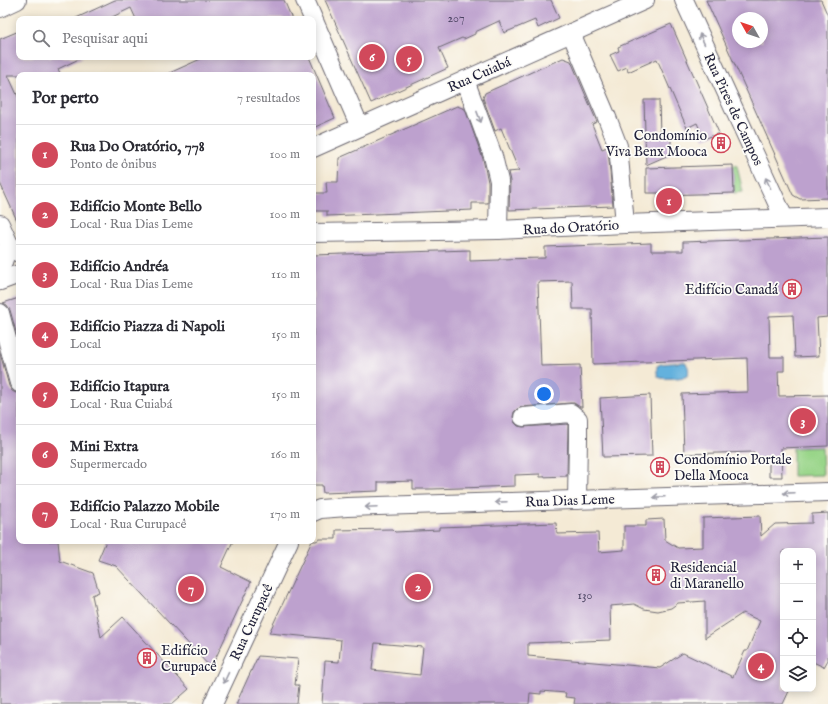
<!DOCTYPE html>
<html lang="pt">
<head>
<meta charset="utf-8">
<style>
	body { margin:0; font-family:"IM FELL English",serif; background:#f2f2f3; color:#2b2b33 }
	.controls { position:absolute; right:12px; bottom:12px; display:grid; overflow:hidden; border-radius:8px; box-shadow:0 2px 10px #0003 }
	.controls button { width:36px; height:36px; display:grid; place-items:center; padding:0; border:0; border-bottom:1px solid #e1e1e2; background:#fff; color:#2b2b33; font:20px sans-serif }
	.compass { position:absolute; left:732px; top:12px; width:36px; height:36px; border-radius:50%; background:#fff; box-shadow:0 2px 10px #0003; rotate:310deg }
	.you { position:absolute; left:544px; top:394px; width:14px; height:14px; margin:-10px; border:3px solid #fff; border-radius:50%; background:#1a73e8; box-shadow:0 0 0 6px #1a73e833 }
	.badge { display:grid; place-items:center; width:26px; height:26px; border-radius:50%; background:#d1495b; color:#fff; font-size:13px; font-weight:700 }
	.pin { position:absolute; translate:-50% -50%; border:2px solid #fff; box-shadow:0 1px 4px #0006 }
	.list { margin:0; padding:0; list-style:none }
	h2 { display:flex; justify-content:space-between; align-items:center; height:52px; margin:0; padding:0 16px; font-size:17px }
	h2 small { font-size:13px; font-weight:400; color:#7c7c81 }
	.list li { display:grid; grid-template-columns:26px 1fr auto; gap:12px; align-items:center; box-sizing:border-box; height:60px; padding:0 16px; border-top:1px solid #e1e1e2 }
	.list b { display:block; font-size:15px; white-space:nowrap }
	.list p { margin:0; font-size:13px; white-space:nowrap; color:#7c7c81 }
	.list em { font-size:13px; font-style:normal; color:#7c7c81 }
	.icon { flex:none; width:22px; height:22px; fill:none; stroke:currentColor; stroke-width:2; stroke-linecap:round; stroke-linejoin:round }
	.map { position:relative; flex:none; width:828px; height:704px; overflow:hidden }
	.search { position:absolute; background:#fff; box-shadow:0 2px 10px #0003; left:16px; top:16px; width:300px; height:44px; display:flex; align-items:center; gap:10px; box-sizing:border-box; padding:0 14px; border-radius:8px; color:#7c7c81; font-size:15px }
	.panel { position:absolute; background:#fff; box-shadow:0 2px 10px #0003; left:16px; top:72px; width:300px; height:472px; border-radius:8px }
	.map>svg:first-child { display:block }
	.green { fill:#99d589; stroke:#5e7c62 }
	.water { fill:#64b1dd; stroke:#436a8c }
	.building { fill:#bda1ce; fill-rule:evenodd }
	.lines { fill:none; stroke-linecap:round; stroke-linejoin:round }
	.minor-casing { stroke:#6c6871; stroke-width:20 }
	.minor { stroke:#fff; stroke-width:18 }
	.oneway { stroke:#9c9ca7 }
	.labels { text-anchor:middle; stroke-width:3.5; stroke-linejoin:round; paint-order:stroke }
	.number-label { font-size:12px; fill:#494260 }
	.street-label { font-size:14px; fill:#22223b; stroke:#fdfcf7 }
	.poi-label { font-size:14px; fill:#22223b; stroke:#fdfcf7; text-anchor:start }
</style>
</head>
<body>
<div class="map">
<svg width="828" height="704" viewBox="0 0 828 704">
	<rect width="100%" height="100%" fill="#fdfcf7"/>
	<filter id="ink" filterUnits="userSpaceOnUse"><feTurbulence type="fractalNoise" baseFrequency=".025" numOctaves="2"/><feDisplacementMap in="SourceGraphic" scale="8" xChannelSelector="R" yChannelSelector="G"/><feConvolveMatrix kernelMatrix="1 2 1 2 8 2 1 2 1" color-interpolation-filters="sRGB"/></filter>
	<filter id="wash" filterUnits="userSpaceOnUse"><feTurbulence type="fractalNoise" baseFrequency=".012" numOctaves="4" result="noise"/><feDisplacementMap in="SourceGraphic" scale="16" xChannelSelector="R" yChannelSelector="G"/><feGaussianBlur stdDeviation="0.9" result="paint"/><feColorMatrix in="noise" values="0 0 0 0 0 0 0 0 0 0 0 0 0 0 0 0 0 1.4 0 .05"/><feComposite in="paint" operator="in"/></filter>
	<g filter="url(#wash)">
		<rect width="100%" height="100%" fill="#f4ead5"/>
		<g class="green">
			<polygon points="733,165 737,166 743,192 734,193"/>
			<polygon points="822,447 823,475 793,476 793,448"/>
		</g>
		<path class="water" d="M685 362C689 367 689 370 688 375L685 377C680 378 665 379 661 378 656 377 657 371 657 366L661 364Z"/>
		<g id="blocks">
			<g class="building">
				<polygon points="115,0 284,0 292,19 136,19 131,8 108,19 74,19"/>
				<polygon points="325,0 551,0 559,18 538,28 535,20 504,33 499,21 475,32 475,34 464,39 462,38 439,48 448,68 371,103"/>
				<path d="M706 0H821L828 16V198L800 199 793 195ZM738 18H762V42H738Z"/>
				<polygon points="671,24 719,133 704,139 697,123 687,128 657,59 628,72 627,67 618,71 610,55 619,51 618,47"/>
				<polygon points="19,31 19,57 83,57 58,69 61,75 8,75 19,99 19,225 0,183 0,39"/>
				<polygon points="205,57 309,57 335,118 313,128 313,75 165,75"/>
				<polygon points="563,58 571,61 597,122 592,124 602,149 607,147 608,148 613,206 509,210 510,181 508,172 519,171 501,128 495,131 483,98 485,93"/>
				<polygon points="644,100 659,100 660,136 671,136 671,154 646,165"/>
				<polygon points="457,106 465,109 483,159 488,182 488,203 472,203 472,210 327,216 327,211 313,211 313,193 327,193 326,182 338,182 339,158"/>
				<polygon points="733,165 734,193 661,195 661,193 646,193 646,168"/>
				<polygon points="828,237 828,317 817,318 819,356 795,357 793,315 769,316 770,357 784,357 784,371 778,371 779,396 828,395 828,446 781,448 782,477 769,477 769,462 754,463 754,452 684,454 682,394 748,392 747,358 593,364 592,309 573,309 572,281 538,282 541,366 580,365 582,407 580,407 574,403 570,403 522,407 517,409 514,412 513,417 515,423 518,426 523,427 568,424 567,476 540,477 540,474 515,475 515,486 433,489 413,489 413,481 383,482 378,482 378,491 323,493 322,485 313,485 313,255 470,250 470,261 499,260 499,259 545,258 545,247 651,243 651,251 683,251 683,242"/>
				<polygon points="19,298 19,343 10,310 7,305 3,303"/>
				<polygon points="0,353 9,386 12,391 16,393 19,393 19,541 58,541 60,561 93,573 99,592 92,595 101,637 123,617 189,689 172,704 0,704"/>
				<polygon points="650,395 652,456 603,457 600,398"/>
				<path d="M828 513V660L824 667 813 662V551H783V689H790L783 704H574L575 698 565 697 566 693 541 691V694L530 693 529 704H322L325 661 339 662 341 640 269 633 312 541H316L320 539H336V530L392 529 395 532 439 530V527L556 523 557 534 598 533 599 552 624 550V526H646V520L664 519 665 540 678 548 703 547V518L760 516 761 536 775 524 812 523V514ZM705 601V638L743 613 760 621 747 651H745L733 677 683 653 660 668 528 656V643L611 640 610 606 634 604 644 609 658 611 671 608 678 603ZM375 643 423 647 420 675 372 670Z"/>
				<polygon points="106,541 233,541 221,567 251,582 211,668 116,566 98,560"/>
				<polygon points="258,656 298,659 295,685 299,685 297,704 236,704"/>
			</g>
		</g>
	</g>
	<g filter="url(#ink)">
		<use href="#blocks" fill-opacity="0" stroke="#6c6871" stroke-width="1"/>
		<g class="lines">
			<defs>
				<g id="minor">
					<polyline points="305,0 360,127"/>
					<polyline points="684,0 784,218"/>
					<polyline points="0,8 17,0"/>
					<polyline points="571,33 608,120 618,146 625,224"/>
					<polyline points="465,80 493,156 499,181 498,230"/>
					<polyline points="313,148 645,0"/>
					<polyline points="0,224 9,244 19,253"/>
					<polyline points="313,233 498,230 625,224 828,217"/>
					<polyline points="0,271 9,244"/>
					<polyline points="0,281 19,274"/>
					<polyline points="0,313 19,383"/>
					<polyline points="523,417 571,413 578,419 578,439 577,500"/>
					<polyline points="313,512 320,509 347,507 828,492"/>
					<polyline points="213,704 289,541"/>
				</g>
			</defs>
			<use href="#minor" class="minor-casing"/>
			<use href="#minor" class="minor"/>
		</g>
		<defs><path id="oneway-shaft" d="M-6 0H5M1.5-3L5.5 0L1.5 3" fill="none" stroke-width="1.6" stroke-linecap="round" stroke-linejoin="round"/></defs>
		<g class="oneway">
			<use href="#oneway-shaft" transform="translate(702 39) rotate(-115)"/>
			<use href="#oneway-shaft" transform="translate(479 117) rotate(69)"/>
			<use href="#oneway-shaft" transform="translate(768 183) rotate(-115)"/>
			<use href="#oneway-shaft" transform="translate(789 493) rotate(178)"/>
			<use href="#oneway-shaft" transform="translate(659 497) rotate(178)"/>
			<use href="#oneway-shaft" transform="translate(501 502) rotate(178)"/>
			<use href="#oneway-shaft" transform="translate(371 507) rotate(178)"/>
			<use href="#oneway-shaft" transform="translate(226 678) rotate(115)"/>
		</g>
	</g>
	<defs>
		<symbol id="building-ring" viewBox="-11 -11 22 22"><circle r="9.5" fill="#fdfcf7" stroke="#d1495b" stroke-width="1.5"/><path d="M-4-6H4V6H1V3H-1V6H-4ZM-2.5-4.3h1.7v1.8h-1.7ZM.8-4.3h1.7v1.8H.8ZM-2.5-1h1.7V.8h-1.7ZM.8-1h1.7V.8H.8Z" fill="#d1495b"/></symbol>
	</defs>
	<g fill-rule="evenodd">
		<use href="#building-ring" x="710" y="132" width="22" height="22"/>
		<use href="#building-ring" x="781" y="278" width="22" height="22"/>
		<use href="#building-ring" x="649" y="456" width="22" height="22"/>
		<use href="#building-ring" x="645" y="564" width="22" height="22"/>
		<use href="#building-ring" x="136" y="647" width="22" height="22"/>
	</g>
	<g class="labels">
		<g class="number-label">
			<text x="456" y="22">207</text>
			<text x="585" y="599">130</text>
		</g>
		<g class="street-label">
			<text transform="translate(479 74) rotate(-24)" y="5">Rua Cuiabá</text>
			<text transform="translate(734 109) rotate(65)" y="5">Rua Pires de Campos</text>
			<text transform="translate(571 227) rotate(-3)" y="5">Rua do Oratório</text>
			<text transform="translate(570 500) rotate(-2)" y="5">Rua Dias Leme</text>
			<text transform="translate(251 622) rotate(-65)" y="5">Rua Curupacê</text>
		</g>
		<g class="poi-label">
			<text x="707" y="140" text-anchor="end">Condomínio<tspan x="707" dy="16">Viva Benx Mooca</tspan></text>
			<text x="778" y="294" text-anchor="end">Edifício Canadá</text>
			<text x="674" y="464">Condomínio Portale<tspan x="674" dy="16">Della Mooca</tspan></text>
			<text x="670" y="572">Residencial<tspan x="670" dy="16">di Maranello</tspan></text>
			<text x="161" y="655">Edifício<tspan x="161" dy="16">Curupacê</tspan></text>
		</g>
	</g>
</svg>
<div class="controls">
<button>+</button>
<button>−</button>
<button><svg class="icon" aria-label="locate" viewBox="0 0 24 24"><circle cx="12" cy="12" r="6"/><path d="M12 2v4M12 18v4M2 12h4M18 12h4"/></svg></button>
<button><svg class="icon" aria-label="layers" viewBox="0 0 24 24"><path d="M12 4l9 5-9 5-9-5zM3 14l9 5 9-5"/></svg></button>
</div>
<svg class="compass" viewBox="-18 -18 36 36"><path d="M0-13l5 13h-10z" fill="#e53935"/><path d="M0 13l5-13h-10z" fill="#7c7c81"/></svg>
<div class="you"></div>
<div class="pin badge" style="left:669px;top:201px">1</div>
<div class="pin badge" style="left:418px;top:587px">2</div>
<div class="pin badge" style="left:803px;top:421px">3</div>
<div class="pin badge" style="left:761px;top:666px">4</div>
<div class="pin badge" style="left:409px;top:59px">5</div>
<div class="pin badge" style="left:372px;top:57px">6</div>
<div class="pin badge" style="left:191px;top:589px">7</div>
<div class="search"><svg class="icon" aria-label="search" viewBox="0 0 24 24"><circle cx="10" cy="10" r="6"/><path d="M15 15l6 6"/></svg>Pesquisar aqui</div>
<section class="panel">
<h2>Por perto<small>7 resultados</small></h2>
<ul class="list">
<li><span class="badge">1</span><div><b>Rua Do Oratório, 778</b><p>Ponto de ônibus</p></div><em>100 m</em></li>
<li><span class="badge">2</span><div><b>Edifício Monte Bello</b><p>Local · Rua Dias Leme</p></div><em>100 m</em></li>
<li><span class="badge">3</span><div><b>Edifício Andréa</b><p>Local · Rua Dias Leme</p></div><em>110 m</em></li>
<li><span class="badge">4</span><div><b>Edifício Piazza di Napoli</b><p>Local</p></div><em>150 m</em></li>
<li><span class="badge">5</span><div><b>Edifício Itapura</b><p>Local · Rua Cuiabá</p></div><em>150 m</em></li>
<li><span class="badge">6</span><div><b>Mini Extra</b><p>Supermercado</p></div><em>160 m</em></li>
<li><span class="badge">7</span><div><b>Edifício Palazzo Mobile</b><p>Local · Rua Curupacê</p></div><em>170 m</em></li>
</ul>
</section>
</div>
</body>
</html>
